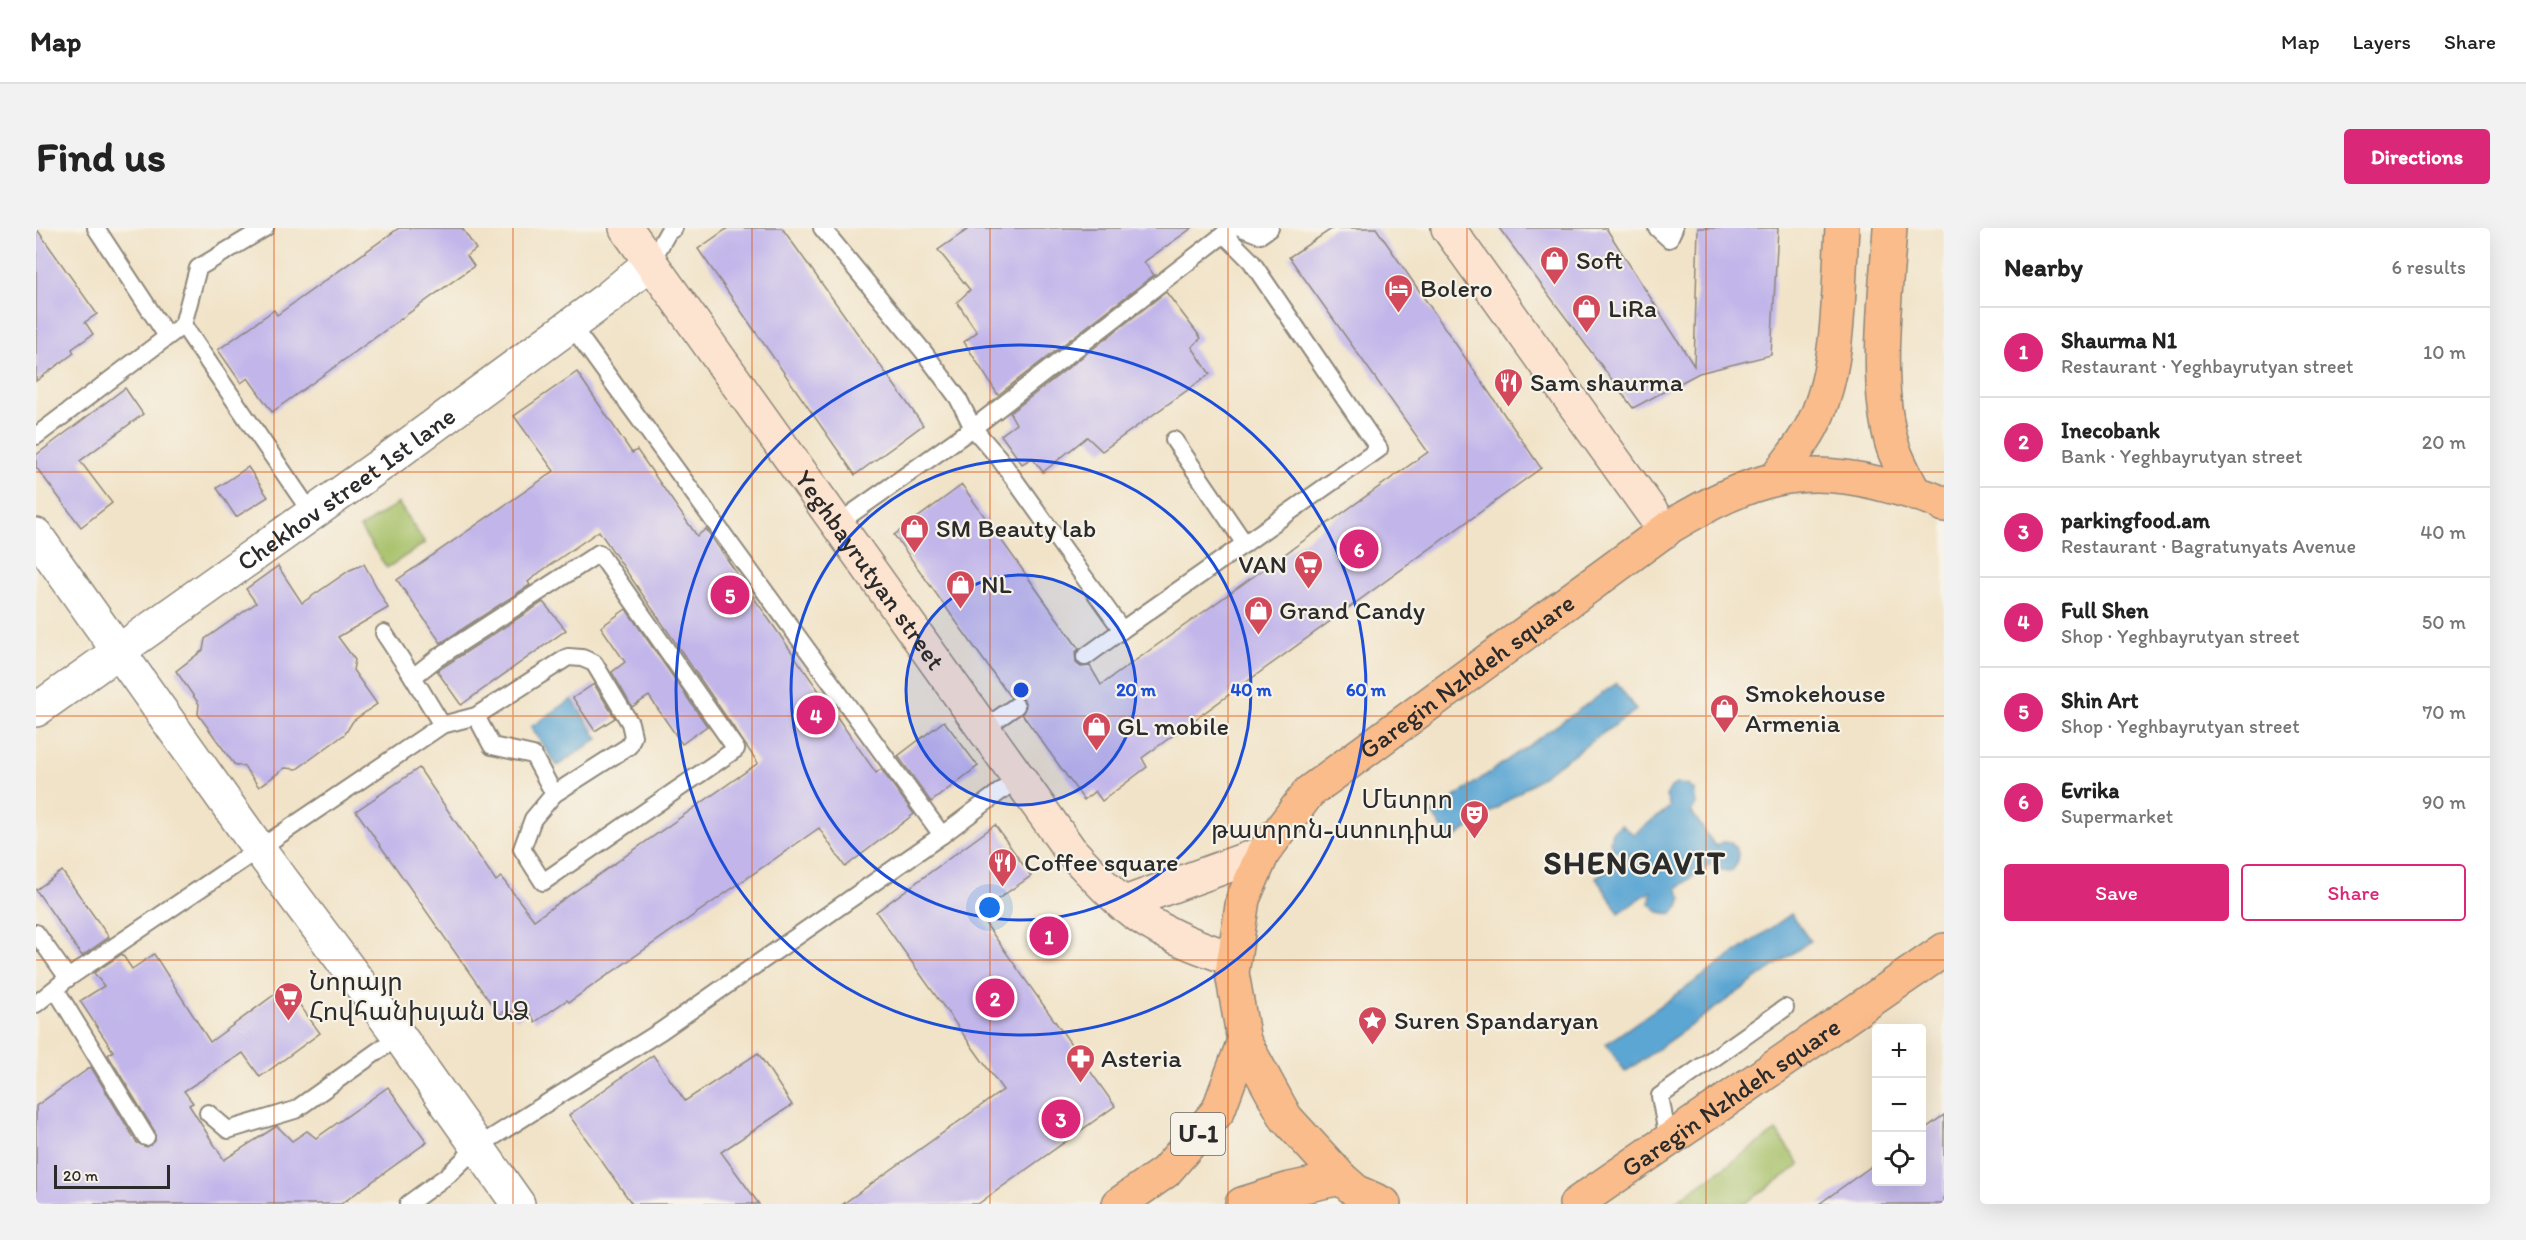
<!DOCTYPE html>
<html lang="en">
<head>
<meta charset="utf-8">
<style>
	body { margin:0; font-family:Itim,"Noto Sans Armenian",sans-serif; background:#f2f2f2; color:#222 }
	.controls { position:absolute; right:18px; bottom:18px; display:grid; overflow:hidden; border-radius:6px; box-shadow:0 6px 24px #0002 }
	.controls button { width:54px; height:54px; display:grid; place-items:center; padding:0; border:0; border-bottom:2px solid #e0e0e0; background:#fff; color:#222; font:30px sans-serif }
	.scale { position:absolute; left:18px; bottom:15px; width:116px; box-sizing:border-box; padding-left:6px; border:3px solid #2b2b2b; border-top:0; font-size:16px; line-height:21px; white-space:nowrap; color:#2b2b2b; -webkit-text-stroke:4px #f7f3e8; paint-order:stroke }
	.you { position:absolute; left:954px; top:680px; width:21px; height:21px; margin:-15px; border:4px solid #fff; border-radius:50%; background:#1a73e8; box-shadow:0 0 0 9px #1a73e833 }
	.badge { display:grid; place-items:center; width:39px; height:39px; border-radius:50%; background:#db2777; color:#fff; font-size:20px; font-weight:700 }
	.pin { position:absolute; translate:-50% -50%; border:3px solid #fff; box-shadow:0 2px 6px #0006 }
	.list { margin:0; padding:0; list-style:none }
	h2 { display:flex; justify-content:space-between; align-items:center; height:78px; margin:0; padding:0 24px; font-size:26px }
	h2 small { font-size:20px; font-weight:400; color:#767676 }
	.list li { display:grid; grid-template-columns:39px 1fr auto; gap:18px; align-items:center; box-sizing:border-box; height:90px; padding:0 24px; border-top:2px solid #e0e0e0 }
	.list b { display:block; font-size:22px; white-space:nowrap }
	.list p { margin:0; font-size:20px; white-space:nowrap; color:#767676 }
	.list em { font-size:20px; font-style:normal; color:#767676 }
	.actions { display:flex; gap:12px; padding:18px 24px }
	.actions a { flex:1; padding:14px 0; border:2px solid #db2777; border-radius:6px; text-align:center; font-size:21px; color:#db2777 }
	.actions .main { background:#db2777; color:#fff }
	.icon { flex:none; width:33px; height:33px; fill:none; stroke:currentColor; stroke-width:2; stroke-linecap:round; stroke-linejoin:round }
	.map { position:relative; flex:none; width:1908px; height:976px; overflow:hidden; border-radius:6px }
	header { display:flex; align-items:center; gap:36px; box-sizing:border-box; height:84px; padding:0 30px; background:#fff; border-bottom:2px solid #e0e0e0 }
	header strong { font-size:28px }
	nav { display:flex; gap:33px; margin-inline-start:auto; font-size:21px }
	.intro { display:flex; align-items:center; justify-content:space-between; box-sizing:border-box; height:144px; padding:0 36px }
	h1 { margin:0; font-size:42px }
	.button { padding:15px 27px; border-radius:6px; background:#db2777; color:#fff; font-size:21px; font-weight:700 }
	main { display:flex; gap:36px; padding:0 36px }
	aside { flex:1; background:#fff; border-radius:6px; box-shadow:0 6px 24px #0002 }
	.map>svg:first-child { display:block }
	.green { fill:#a5bf66; stroke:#687548; stroke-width:1.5 }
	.water { fill:#5ba6d3; stroke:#43687f; stroke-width:1.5 }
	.building { fill:#c1b5ea }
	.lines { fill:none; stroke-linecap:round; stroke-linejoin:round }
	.lane-casing { stroke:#8e877a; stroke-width:20 }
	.street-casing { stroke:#8e877a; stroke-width:36 }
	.secondary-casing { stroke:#8e877a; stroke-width:36 }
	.primary-casing { stroke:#8e877a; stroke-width:36 }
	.lane { stroke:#fff; stroke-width:16 }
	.street { stroke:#fff; stroke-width:33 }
	.secondary { stroke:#fde4d1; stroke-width:33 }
	.primary { stroke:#fabc8b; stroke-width:33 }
	.grid { fill:none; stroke:#df570e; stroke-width:1.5; stroke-opacity:0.55 }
	.ring { fill:none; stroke:#1d4ed8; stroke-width:3 }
	.labels { text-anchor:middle; stroke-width:4.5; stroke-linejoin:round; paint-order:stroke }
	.shield { fill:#f7f3e8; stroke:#686764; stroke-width:1.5 }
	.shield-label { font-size:24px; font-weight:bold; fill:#2b2b2b }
	.poi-label { font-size:26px; fill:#2b2b2b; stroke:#f7f3e8; text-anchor:start }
	.street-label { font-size:26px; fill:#2b2b2b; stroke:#f7f3e8 }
	.district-label { font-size:32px; font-weight:bold; letter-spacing:1.5px; fill:#2b2b2b; stroke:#f7f3e8 }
	.centre { fill:#1d4ed8; stroke:#f7f3e8; stroke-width:3 }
	.ring-label { font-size:18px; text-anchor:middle; font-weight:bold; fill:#1d4ed8; stroke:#f7f3e8; stroke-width:4.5; stroke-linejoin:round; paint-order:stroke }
</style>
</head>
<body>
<header>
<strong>Map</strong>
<nav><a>Map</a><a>Layers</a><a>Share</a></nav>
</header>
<div class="intro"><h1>Find us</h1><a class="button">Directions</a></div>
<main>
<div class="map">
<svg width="1908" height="976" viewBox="0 0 1908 976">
	<rect width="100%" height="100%" fill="#f7f3e8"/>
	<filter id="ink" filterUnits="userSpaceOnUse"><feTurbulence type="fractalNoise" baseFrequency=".0167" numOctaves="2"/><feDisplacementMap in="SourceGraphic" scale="12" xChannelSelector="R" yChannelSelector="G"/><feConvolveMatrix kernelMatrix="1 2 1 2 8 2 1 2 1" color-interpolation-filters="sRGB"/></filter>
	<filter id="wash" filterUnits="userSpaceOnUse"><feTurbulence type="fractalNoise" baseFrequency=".008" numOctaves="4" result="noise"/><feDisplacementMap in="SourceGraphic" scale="24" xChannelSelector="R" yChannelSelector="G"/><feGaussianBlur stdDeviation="1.35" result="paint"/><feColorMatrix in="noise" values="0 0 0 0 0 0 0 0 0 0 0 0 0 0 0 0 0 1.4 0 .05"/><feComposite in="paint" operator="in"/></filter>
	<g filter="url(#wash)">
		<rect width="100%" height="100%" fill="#f1e3c8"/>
		<g class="green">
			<polygon points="362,275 389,315 351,340 324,300"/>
			<polygon points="1740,903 1764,937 1708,976 1636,976"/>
		</g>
		<g class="water">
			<polygon points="1581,455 1600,482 1414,613 1396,585"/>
			<polygon points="536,471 562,511 521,538 495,499"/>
			<path d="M1641 556 1651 557 1658 562 1660 577 1655 583 1679 618 1687 614H1695C1704 624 1706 633 1695 643L1685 642 1677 635 1641 660 1646 670 1643 679 1635 686 1623 684 1614 675 1615 663 1583 685 1560 649 1594 626 1578 622 1574 614 1576 604 1585 597 1598 606 1634 579 1630 568 1635 559Z"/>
			<polygon points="1755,686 1774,713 1589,844 1570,816"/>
		</g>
		<g id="blocks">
			<g class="building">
				<polygon points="0,0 61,86 49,94 57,106 36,121 38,125 0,153"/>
				<polygon points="363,0 426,0 440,21 431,28 438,38 236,184 212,150 205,155 182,122 238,82 241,87"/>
				<polygon points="692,0 746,0 887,197 819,247 662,21"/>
				<polygon points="934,0 1156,0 1108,34 1118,47 962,167 928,114 941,104 921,74 934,62 902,22"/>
				<polygon points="1297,0 1340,0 1505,240 1106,530 1111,539 1066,573 1059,563 1048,572 986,486 990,478 988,472 980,468 974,469 858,307 926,257 1043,421 1039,425 1040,435 1045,439 1054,438 1065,457 1392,224 1253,29"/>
				<polygon points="1463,0 1570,0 1658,138 1662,0 1742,0 1735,127 1663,145 1597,180"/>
				<polygon points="1130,64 1165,110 1156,119 1174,146 1066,223 1051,209 1007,244 996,230 986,236 965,207 980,196 974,185"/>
				<polygon points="541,144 596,225 601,222 661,308 670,301 840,545 845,541 878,586 809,639 783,600 533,774 531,772 499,794 492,783 481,791 473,780 463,787 320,583 383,540 460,653 465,649 498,692 722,535 563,303 504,344 492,354 494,357 405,415 361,352 518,243 478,188"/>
				<polygon points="89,160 107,186 44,233 76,275 45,299 0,239 0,227"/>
				<polygon points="212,239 232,269 200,289 181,260"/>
				<polygon points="328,336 352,380 302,409 319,432 317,442 341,476 317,493 309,506 261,541 249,540 223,559 208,539 198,536 162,486 163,476 140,443 167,422 169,411 220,375 210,361 242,338 266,375 314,342"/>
				<polygon points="507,374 530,402 425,477 401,443"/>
				<polygon points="590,381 671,498 646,516 613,468 596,479 576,444 589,434 565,399"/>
				<polygon points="558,456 579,490 559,503 537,470"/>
				<polygon points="908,493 942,538 895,574 862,528"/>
				<polygon points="959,597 995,648 942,685 1079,878 942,976 807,976 967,862 840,684"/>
				<polygon points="26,643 73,709 46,728 0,662"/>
				<polygon points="86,726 96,741 118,726 174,814 250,758 284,805 224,849 207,825 148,863 157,875 153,877 188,932 241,898 256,913 271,903 280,910 352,859 391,914 305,976 0,976 0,878 55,839 101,915 111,919 119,913 119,904 72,827 77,823 44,773 68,758 58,745"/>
				<polygon points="722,825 756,877 685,924 723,976 596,976 533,887 617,827 649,873"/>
				<polygon points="1908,887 1908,976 1783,976 1840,935 1840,954 1886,954 1886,903"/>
			</g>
		</g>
	</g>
	<g filter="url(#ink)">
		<use href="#blocks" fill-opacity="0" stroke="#8e877a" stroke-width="1.5"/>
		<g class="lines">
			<defs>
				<g id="lane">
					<polyline points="60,0 131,108"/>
					<polyline points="786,0 887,123 922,170 937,200 963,230 1086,402 1343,221 1215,33 1188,6"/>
					<polyline points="1206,0 1224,7 1234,0"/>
					<polyline points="1621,0 1633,11 1638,0"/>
					<polyline points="615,34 632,4 638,0"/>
					<polyline points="147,97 276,286"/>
					<polyline points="535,97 906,607"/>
					<polyline points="0,208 147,97 162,40 229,0"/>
					<polyline points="1138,212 1209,316"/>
					<polyline points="801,296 937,200 1196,0"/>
					<polyline points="348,405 377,449"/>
					<polyline points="1049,429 1086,402"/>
					<polyline points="406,497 377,449 401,430 563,325 700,521 507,654 486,621 497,591 518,566"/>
					<polyline points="947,501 980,478"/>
					<polyline points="0,705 32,750 0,776"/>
					<polyline points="32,750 406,497 440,488 532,429 546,430 558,435 594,495 597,508 593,518 518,566 497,527 456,518 440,488"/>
					<polyline points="20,762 110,909"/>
					<polyline points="172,885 192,902 259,882 363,808"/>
					<polyline points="1632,912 1624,868 1749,780"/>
					<polyline points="372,976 412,947 441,919 625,803 906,607 981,551"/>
				</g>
				<g id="street">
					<polyline points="0,307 223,621 363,808 482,976"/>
					<path id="s1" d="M0 482 350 233 573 69 615 34"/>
				</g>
				<g id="secondary">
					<path id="s2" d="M590 0 1034 622C1051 640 1068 659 1086 675 1118 703 1158 718 1197 731"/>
					<polyline points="1412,0 1629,303"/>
					<polyline points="1086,676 1227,625"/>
				</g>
				<g id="primary">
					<path d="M1854 0C1850 65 1838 153 1856 216 1861 233 1871 250 1879 266"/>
					<path d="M1741 249C1752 233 1766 217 1775 200 1805 144 1802 62 1806 0"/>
					<polyline points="1083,976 1129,944 1182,883 1208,813"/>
					<polyline points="1206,976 1254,961 1305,950"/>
					<path id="s3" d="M1348 976 1321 964 1305 950 1250 890 1208 813 1196 745 1207 671 1227 625 1273 564 1635 298C1714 251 1764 233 1856 259 1872 264 1894 267 1908 277"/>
					<path id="s4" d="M1540 976 1908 722"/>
				</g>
			</defs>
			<use href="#lane" class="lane-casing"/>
			<use href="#street" class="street-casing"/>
			<use href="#secondary" class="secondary-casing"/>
			<use href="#primary" class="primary-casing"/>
			<use href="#lane" class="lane"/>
			<use href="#street" class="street"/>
			<use href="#secondary" class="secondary"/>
			<use href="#primary" class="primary"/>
		</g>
	</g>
	<path class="grid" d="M238 0V976M477 0V976M716 0V976M954 0V976M1192 0V976M1431 0V976M1670 0V976M0 244H1908M0 488H1908M0 732H1908"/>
	<circle cx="985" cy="462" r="115" fill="#1d4ed8" fill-opacity=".12"/>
	<g class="ring">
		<circle cx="985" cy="462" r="115"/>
		<circle cx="985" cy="462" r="230"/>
		<circle cx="985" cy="462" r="345"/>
	</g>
	<defs>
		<symbol id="shop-pin" viewBox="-11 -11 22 30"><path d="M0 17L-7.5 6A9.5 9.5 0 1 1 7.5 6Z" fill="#d1495b" stroke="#f7f3e8"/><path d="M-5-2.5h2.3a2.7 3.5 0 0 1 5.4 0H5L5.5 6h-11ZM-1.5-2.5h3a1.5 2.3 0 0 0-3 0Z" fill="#fff"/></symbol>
		<symbol id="hotel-pin" viewBox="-11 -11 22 30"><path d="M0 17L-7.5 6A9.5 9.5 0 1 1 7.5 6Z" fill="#d1495b" stroke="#f7f3e8"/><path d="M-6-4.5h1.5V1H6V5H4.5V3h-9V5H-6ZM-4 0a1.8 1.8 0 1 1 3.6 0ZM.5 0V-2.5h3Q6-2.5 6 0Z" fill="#fff"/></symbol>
		<symbol id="restaurant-pin" viewBox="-11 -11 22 30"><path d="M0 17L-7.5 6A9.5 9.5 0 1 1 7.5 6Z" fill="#d1495b" stroke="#f7f3e8"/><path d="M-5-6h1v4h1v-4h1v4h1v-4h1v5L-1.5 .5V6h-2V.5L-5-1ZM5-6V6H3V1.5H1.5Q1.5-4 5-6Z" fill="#fff"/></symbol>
		<symbol id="supermarket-pin" viewBox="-11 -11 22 30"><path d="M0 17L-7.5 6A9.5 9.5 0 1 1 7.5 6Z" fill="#d1495b" stroke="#f7f3e8"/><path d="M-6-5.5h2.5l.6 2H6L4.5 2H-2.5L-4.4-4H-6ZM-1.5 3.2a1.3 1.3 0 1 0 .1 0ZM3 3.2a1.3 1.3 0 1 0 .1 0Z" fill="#fff"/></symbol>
		<symbol id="theatre-pin" viewBox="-11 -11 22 30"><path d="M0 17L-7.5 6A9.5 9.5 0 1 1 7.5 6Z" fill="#d1495b" stroke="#f7f3e8"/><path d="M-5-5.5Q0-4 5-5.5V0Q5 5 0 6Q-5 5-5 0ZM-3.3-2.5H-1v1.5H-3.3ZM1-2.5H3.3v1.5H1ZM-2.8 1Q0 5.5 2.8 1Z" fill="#fff"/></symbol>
		<symbol id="sight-pin" viewBox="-11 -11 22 30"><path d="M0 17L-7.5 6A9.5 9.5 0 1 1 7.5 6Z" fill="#d1495b" stroke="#f7f3e8"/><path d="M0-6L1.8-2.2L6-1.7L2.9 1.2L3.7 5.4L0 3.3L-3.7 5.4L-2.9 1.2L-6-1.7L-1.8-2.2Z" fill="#fff"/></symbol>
		<symbol id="pharmacy-pin" viewBox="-11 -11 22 30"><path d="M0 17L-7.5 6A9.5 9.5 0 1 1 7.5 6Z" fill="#d1495b" stroke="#f7f3e8"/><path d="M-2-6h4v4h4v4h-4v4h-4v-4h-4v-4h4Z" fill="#fff"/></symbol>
	</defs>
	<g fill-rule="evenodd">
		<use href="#shop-pin" x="1502" y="16" width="33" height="45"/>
		<use href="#hotel-pin" x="1346" y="44" width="33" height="45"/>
		<use href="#shop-pin" x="1534" y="64" width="33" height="45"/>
		<use href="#restaurant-pin" x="1456" y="138" width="33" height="45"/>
		<use href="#shop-pin" x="862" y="284" width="33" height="45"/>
		<use href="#supermarket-pin" x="1256" y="320" width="33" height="45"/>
		<use href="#shop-pin" x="908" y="340" width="33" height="45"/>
		<use href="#shop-pin" x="1206" y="366" width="33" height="45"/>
		<use href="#shop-pin" x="1672" y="464" width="33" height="45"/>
		<use href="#shop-pin" x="1044" y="482" width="33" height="45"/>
		<use href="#theatre-pin" x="1422" y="570" width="33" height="45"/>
		<use href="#restaurant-pin" x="950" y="618" width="33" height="45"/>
		<use href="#supermarket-pin" x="236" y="752" width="33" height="45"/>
		<use href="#sight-pin" x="1320" y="776" width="33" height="45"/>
		<use href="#pharmacy-pin" x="1028" y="814" width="33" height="45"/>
	</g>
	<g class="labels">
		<rect class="shield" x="1135" y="885" width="54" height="42" rx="4.5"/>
		<g class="shield-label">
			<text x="1162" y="914">Մ-1</text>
		</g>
		<g class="poi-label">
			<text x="1540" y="41">Soft</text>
			<text x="1384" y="69">Bolero</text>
			<text x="1572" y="89">LiRa</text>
			<text x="1494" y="163">Sam shaurma</text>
			<text x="900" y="309">SM Beauty lab</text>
			<text x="1251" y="345" text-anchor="end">VAN</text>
			<text x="945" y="365">NL</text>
			<text x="1243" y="391">Grand Candy</text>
			<text x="1709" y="474">Smokehouse<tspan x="1709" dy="30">Armenia</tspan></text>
			<text x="1081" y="507">GL mobile</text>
			<text x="1417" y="580" text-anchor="end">Մետրո<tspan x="1417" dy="30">թատրոն-ստուդիա</tspan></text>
			<text x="988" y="643">Coffee square</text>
			<text x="273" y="762">Նորայր<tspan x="273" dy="30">Հովհանիսյան ԱՁ</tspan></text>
			<text x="1358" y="801">Suren Spandaryan</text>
			<text x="1065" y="839">Asteria</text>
		</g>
		<g class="street-label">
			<text dy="9" stroke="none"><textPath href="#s1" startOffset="381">Chekhov street 1st lane</textPath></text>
			<text dy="9" stroke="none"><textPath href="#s2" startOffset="420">Yeghbayrutyan street</textPath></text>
			<text dy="9" stroke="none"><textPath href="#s3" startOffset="686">Garegin Nzhdeh square</textPath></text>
			<text dy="9" stroke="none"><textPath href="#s4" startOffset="188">Garegin Nzhdeh square</textPath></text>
		</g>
		<g class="district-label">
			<text x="1599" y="646">SHENGAVIT</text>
		</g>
	</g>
	<circle cx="985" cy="462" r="9" class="centre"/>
	<g class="ring-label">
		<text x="1100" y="468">20 m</text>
		<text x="1215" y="468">40 m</text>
		<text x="1330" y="468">60 m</text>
	</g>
</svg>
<div class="controls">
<button>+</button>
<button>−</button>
<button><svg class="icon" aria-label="locate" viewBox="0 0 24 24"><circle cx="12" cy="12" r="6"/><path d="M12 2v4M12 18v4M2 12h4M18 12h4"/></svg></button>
</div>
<div class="scale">20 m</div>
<div class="you"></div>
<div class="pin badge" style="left:1013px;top:708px">1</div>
<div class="pin badge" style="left:959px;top:770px">2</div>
<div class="pin badge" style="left:1025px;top:891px">3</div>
<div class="pin badge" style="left:780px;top:487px">4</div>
<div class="pin badge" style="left:694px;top:367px">5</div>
<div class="pin badge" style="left:1323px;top:321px">6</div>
</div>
<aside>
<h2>Nearby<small>6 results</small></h2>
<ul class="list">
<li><span class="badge">1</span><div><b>Shaurma N1</b><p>Restaurant · Yeghbayrutyan street</p></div><em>10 m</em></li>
<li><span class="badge">2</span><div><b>Inecobank</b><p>Bank · Yeghbayrutyan street</p></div><em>20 m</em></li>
<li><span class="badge">3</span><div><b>parkingfood.am</b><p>Restaurant · Bagratunyats Avenue</p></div><em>40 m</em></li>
<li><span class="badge">4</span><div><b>Full Shen</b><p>Shop · Yeghbayrutyan street</p></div><em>50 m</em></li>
<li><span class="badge">5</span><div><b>Shin Art</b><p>Shop · Yeghbayrutyan street</p></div><em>70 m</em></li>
<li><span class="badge">6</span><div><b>Evrika</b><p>Supermarket</p></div><em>90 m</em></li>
</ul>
<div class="actions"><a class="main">Save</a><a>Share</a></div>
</aside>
</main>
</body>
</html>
